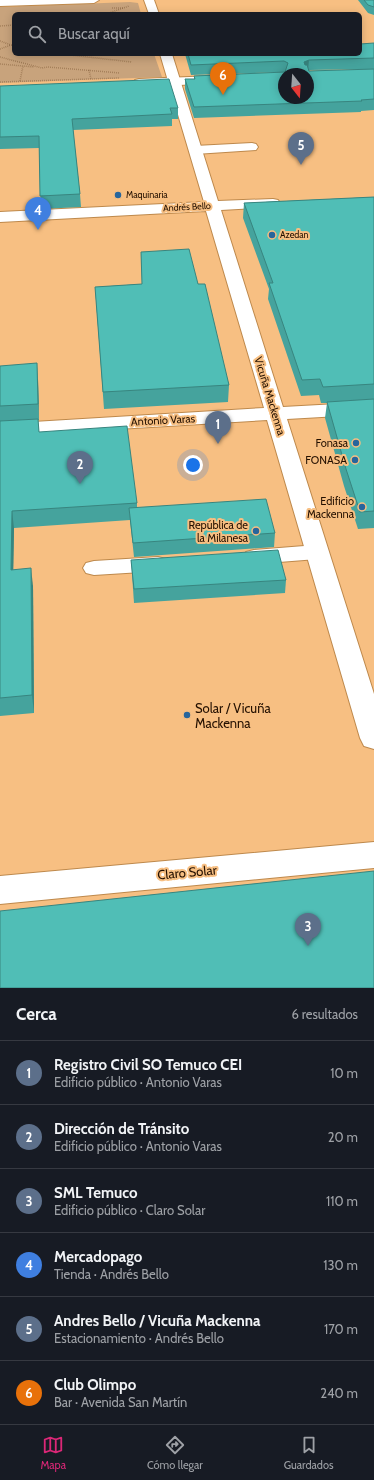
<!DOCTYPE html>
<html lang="es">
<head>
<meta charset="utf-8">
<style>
	body { margin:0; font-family:Cabin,sans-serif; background:#242831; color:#f1f3f6 }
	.compass { position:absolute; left:278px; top:68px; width:36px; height:36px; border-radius:50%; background:#171b24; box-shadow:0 2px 10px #0003; rotate:163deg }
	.you { position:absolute; left:193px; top:465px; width:14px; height:14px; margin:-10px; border:3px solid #fff; border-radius:50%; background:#1a73e8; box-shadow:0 0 0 6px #1a73e833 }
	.badge { display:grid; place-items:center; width:26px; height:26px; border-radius:50%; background:#db2777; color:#fff; font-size:13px; font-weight:700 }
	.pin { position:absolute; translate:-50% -33px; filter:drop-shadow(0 1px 2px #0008) }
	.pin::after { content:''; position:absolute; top:21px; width:14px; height:12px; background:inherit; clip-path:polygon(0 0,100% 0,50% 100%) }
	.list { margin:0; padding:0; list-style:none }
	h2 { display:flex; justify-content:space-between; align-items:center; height:52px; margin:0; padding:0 16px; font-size:17px }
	h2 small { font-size:13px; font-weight:400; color:#9ea1a6 }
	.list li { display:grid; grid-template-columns:26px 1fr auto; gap:12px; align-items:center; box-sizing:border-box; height:64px; padding:0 16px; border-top:1px solid #363941 }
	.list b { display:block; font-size:15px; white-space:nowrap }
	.list p { margin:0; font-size:13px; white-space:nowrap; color:#9ea1a6 }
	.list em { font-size:13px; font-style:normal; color:#9ea1a6 }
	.icon { flex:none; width:22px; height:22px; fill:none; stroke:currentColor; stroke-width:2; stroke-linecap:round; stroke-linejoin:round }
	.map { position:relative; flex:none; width:374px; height:988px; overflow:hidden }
	.search { position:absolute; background:#171b24; box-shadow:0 2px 10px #0003; left:12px; right:12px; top:12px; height:44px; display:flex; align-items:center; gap:10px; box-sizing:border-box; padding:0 14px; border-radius:6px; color:#9ea1a6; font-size:15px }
	.sheet { height:436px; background:#171b24 }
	nav { display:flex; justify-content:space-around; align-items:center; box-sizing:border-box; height:56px; border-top:1px solid #363941; background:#171b24; font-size:11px; color:#9ea1a6 }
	nav a { display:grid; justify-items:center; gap:2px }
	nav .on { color:#db2777 }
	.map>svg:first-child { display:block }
	.green { fill:#c8a37c }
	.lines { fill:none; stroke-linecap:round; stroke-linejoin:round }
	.lane-casing { stroke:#be894c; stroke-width:2 }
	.street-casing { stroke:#be894c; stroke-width:2 }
	.secondary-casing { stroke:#be894c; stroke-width:2 }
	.path { stroke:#835f3b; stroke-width:1.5; stroke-dasharray:0.5 1.5; stroke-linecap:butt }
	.lane { fill:#fff; fill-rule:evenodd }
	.street { fill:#fff; fill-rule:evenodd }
	.secondary { fill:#fff; fill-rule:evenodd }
	.wall { fill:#45a39d }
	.shaded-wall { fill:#38857f }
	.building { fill:#50beb6; stroke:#38857f; fill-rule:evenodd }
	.poi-dot { fill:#27659c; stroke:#f7bf82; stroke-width:1.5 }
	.labels { text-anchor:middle; stroke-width:4; stroke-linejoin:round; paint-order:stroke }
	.far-poi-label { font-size:9px; fill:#241000; stroke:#f7bf82; text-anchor:start }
	.far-street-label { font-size:9px; fill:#241000; stroke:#f7bf82 }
	.street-label { font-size:11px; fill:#241000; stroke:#f7bf82 }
	.poi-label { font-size:11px; fill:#241000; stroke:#f7bf82; text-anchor:end }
	.near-poi-label { font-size:13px; fill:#241000; stroke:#f7bf82; text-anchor:start }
	.near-street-label { font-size:13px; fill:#241000; stroke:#f7bf82 }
</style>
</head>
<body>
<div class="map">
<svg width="374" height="988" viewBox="0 0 374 988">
	<rect width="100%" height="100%" fill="#f7bf82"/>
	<polygon class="green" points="130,2 138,3 141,14 14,14 14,54 154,54 162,77 0,83 0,7"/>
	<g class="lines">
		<defs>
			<g id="lane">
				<polygon points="252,143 256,144 258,147 256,150 195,154 191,153 189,150 191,147 195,146"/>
				<polygon points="317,545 325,547 328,552 325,557 317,559 254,564 246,562 243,557 246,552 254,550"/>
				<polygon points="158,557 166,559 169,564 166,569 158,571 94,575 86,573 83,568 86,563 94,561"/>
			</g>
			<g id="street">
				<polygon points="144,0 154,0 159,14 149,14"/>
				<polygon points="160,54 172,54 218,201 273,199 278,200 280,203 278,206 273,207 221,210 283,407 374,402 374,414 287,419 374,694 374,749 364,746 360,738 267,420 0,436 0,424 264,408 206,211 0,222 0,212 204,202"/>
			</g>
			<g id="secondary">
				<polygon points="0,0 99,0 94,3 0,6"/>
				<polygon points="215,76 219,77 221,80 219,83 139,87 135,86 133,83 135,80 139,79"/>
				<polygon points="374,842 374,868 0,904 0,876"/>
			</g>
		</defs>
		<use href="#lane" class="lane-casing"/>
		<use href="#street" class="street-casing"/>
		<use href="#secondary" class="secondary-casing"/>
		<g class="path">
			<polyline points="112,8 123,8"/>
			<polyline points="109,13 129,6"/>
			<polyline points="0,26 14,25"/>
			<polyline points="0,41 14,46"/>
			<polyline points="0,49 11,45"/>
			<polyline points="61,54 132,62"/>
			<polyline points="0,57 42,68 48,67 120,73"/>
			<polyline points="0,64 34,67"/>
			<polyline points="89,70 91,79"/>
			<polyline points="20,81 23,66"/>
			<polyline points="0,82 119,78"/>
		</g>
		<use href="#lane" class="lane"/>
		<use href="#street" class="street"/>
		<use href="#secondary" class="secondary"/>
	</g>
	<g class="wall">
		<polygon points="358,0 374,0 374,15 368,13"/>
		<polygon points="374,43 374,69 309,70 309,71 374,69 374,110 361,111 361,112 194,118 185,89 185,79 194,79 194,76 285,72 191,75 185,54 360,54"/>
		<polygon points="0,86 178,108 178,119 172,119 172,126 73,130 80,194 81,207 41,209 39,148 0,149"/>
		<polygon points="374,197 374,528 358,529 344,486 325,418 327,403 321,403 319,395 301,396 268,299 269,289 243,218 244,203"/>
		<polygon points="141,252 198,284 229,385 228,402 104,409 95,287 142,284"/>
		<polygon points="0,366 38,379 39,420 38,420 39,432 137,503 137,508 275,533 274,547 134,557 130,520 14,528 13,570 33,586 34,713 0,716"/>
		<polygon points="131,560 286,580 285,593 134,603"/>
	</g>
	<g class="shaded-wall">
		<polygon points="309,60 308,70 303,73 304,62"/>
		<polygon points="37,363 38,379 39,420 38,404"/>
		<polygon points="12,511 14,528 13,587 11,570"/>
		<polygon points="31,568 33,586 34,713 32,695"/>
	</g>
	<g class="building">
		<polygon points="364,0 374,0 374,7 368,5"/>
		<path d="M374 43V58L309 60 304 62 305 65H307L309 71 374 69V99L361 100 362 101 194 107 185 79H195L194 76 285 72 288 63 284 61 191 65 188 54H360V44ZM284 74H308V98H284Z"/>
		<polygon points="169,79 178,108 170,108 172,114 72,119 80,194 40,196 39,136 0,137 0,86"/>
		<polygon points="374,197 374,384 323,387 320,379 302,380 269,283 273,283 244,203"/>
		<polygon points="189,249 198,284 205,284 229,385 103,392 95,287 142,284 141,252"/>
		<polygon points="37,363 38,404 0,406 0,366"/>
		<polygon points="374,399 374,511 360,512 346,469 327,402"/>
		<polygon points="38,419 39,432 127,426 137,503 12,511 11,570 31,568 32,695 0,698 0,421"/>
		<polygon points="266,499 275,533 133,543 129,508"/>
		<polygon points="278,550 286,580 134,589 131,560"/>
		<polygon points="374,871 374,988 0,988 0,911"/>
	</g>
	<g class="poi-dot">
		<circle cx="118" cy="195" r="4"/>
		<circle cx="272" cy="235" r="4"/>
		<circle cx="356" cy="443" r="4"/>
		<circle cx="355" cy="460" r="4"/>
		<circle cx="362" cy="507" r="4"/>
		<circle cx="256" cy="531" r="4"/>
		<circle cx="187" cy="715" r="4"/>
	</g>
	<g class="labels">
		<g class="far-poi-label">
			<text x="126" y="198">Maquinaria</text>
			<text x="280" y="238">Azedan</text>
		</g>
		<g class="far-street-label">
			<text transform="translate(187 207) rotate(-3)" y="3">Andrés Bello</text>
		</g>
		<g class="street-label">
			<text transform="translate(270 396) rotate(73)" y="4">Vicuña Mackenna</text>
			<text transform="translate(163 420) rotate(-3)" y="4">Antonio Varas</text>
		</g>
		<g class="poi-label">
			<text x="348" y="447">Fonasa</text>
			<text x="347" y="464">FONASA</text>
			<text x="354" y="505">Edificio<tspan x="354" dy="13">Mackenna</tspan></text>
			<text x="248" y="529">República de<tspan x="248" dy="13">la Milanesa</tspan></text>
		</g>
		<g class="near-poi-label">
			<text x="195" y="713">Solar / Vicuña<tspan x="195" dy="15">Mackenna</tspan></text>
		</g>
		<g class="near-street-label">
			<text transform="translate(187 872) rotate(-5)" y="5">Claro Solar</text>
		</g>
	</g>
</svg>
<svg class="compass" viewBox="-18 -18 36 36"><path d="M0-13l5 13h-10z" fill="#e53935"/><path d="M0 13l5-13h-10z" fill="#9ea1a6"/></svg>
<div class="you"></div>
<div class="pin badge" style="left:218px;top:444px;background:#5c6f8a">1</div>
<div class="pin badge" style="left:80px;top:484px;background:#5c6f8a">2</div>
<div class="pin badge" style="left:308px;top:946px;background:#5c6f8a">3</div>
<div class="pin badge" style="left:38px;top:230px;background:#3f7fe0">4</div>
<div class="pin badge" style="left:301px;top:165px;background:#5c6f8a">5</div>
<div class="pin badge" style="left:223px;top:95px;background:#e8710a">6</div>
<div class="search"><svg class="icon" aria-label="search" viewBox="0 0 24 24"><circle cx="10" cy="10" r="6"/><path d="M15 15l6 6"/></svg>Buscar aquí</div>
</div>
<section class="sheet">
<h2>Cerca<small>6 resultados</small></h2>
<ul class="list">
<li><span class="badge" style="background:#5c6f8a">1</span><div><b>Registro Civil SO Temuco CEI</b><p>Edificio público · Antonio Varas</p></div><em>10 m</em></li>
<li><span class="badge" style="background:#5c6f8a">2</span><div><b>Dirección de Tránsito</b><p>Edificio público · Antonio Varas</p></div><em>20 m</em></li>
<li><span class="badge" style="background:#5c6f8a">3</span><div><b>SML Temuco</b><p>Edificio público · Claro Solar</p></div><em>110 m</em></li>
<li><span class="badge" style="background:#3f7fe0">4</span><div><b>Mercadopago</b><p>Tienda · Andrés Bello</p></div><em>130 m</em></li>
<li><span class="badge" style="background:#5c6f8a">5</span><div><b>Andres Bello / Vicuña Mackenna</b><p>Estacionamiento · Andrés Bello</p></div><em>170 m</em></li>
<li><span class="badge" style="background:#e8710a">6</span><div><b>Club Olimpo</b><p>Bar · Avenida San Martín</p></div><em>240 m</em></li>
</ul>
</section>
<nav>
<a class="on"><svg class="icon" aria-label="map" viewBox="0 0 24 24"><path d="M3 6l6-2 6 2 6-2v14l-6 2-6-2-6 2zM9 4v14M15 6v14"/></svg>Mapa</a>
<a><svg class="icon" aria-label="directions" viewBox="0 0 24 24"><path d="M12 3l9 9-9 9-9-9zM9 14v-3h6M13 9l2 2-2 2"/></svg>Cómo llegar</a>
<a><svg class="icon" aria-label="saved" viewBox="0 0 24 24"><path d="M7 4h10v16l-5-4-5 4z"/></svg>Guardados</a>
</nav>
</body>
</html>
